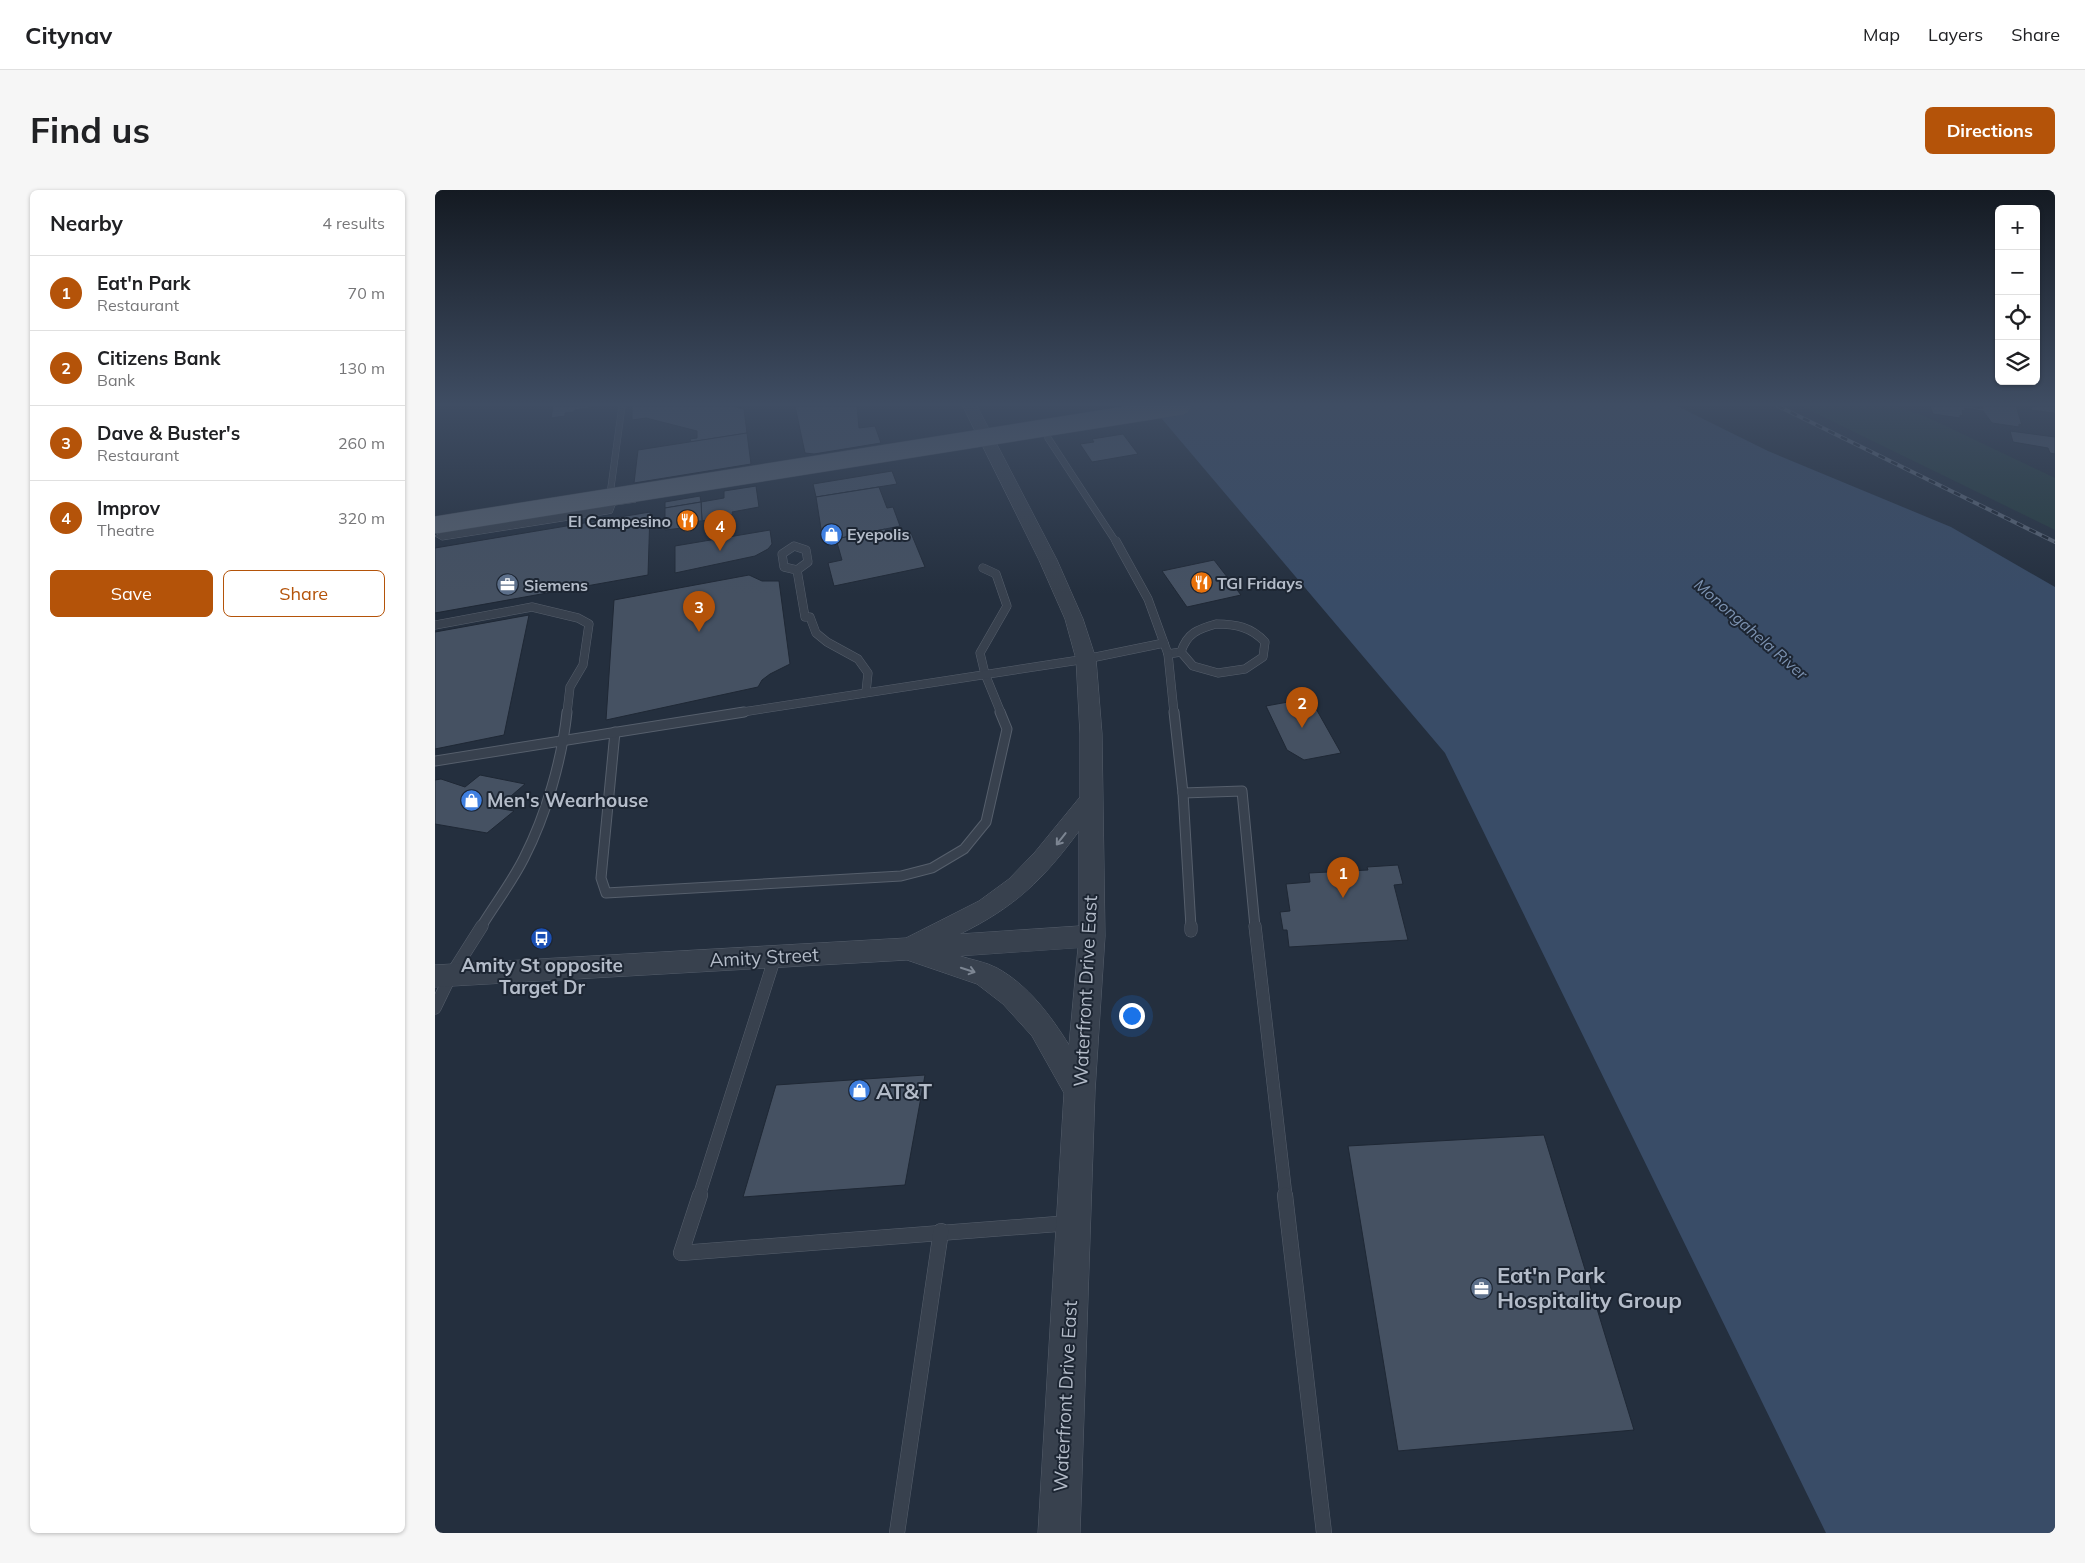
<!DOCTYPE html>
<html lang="en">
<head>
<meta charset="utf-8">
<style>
	body { margin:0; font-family:Mulish,sans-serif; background:#f6f6f6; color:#202124 }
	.controls { position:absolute; right:15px; top:15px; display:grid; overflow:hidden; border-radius:8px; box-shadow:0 1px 4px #0004 }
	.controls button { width:45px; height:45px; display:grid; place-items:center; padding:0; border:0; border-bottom:1px solid #e0e0e0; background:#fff; color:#202124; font:25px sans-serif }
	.you { position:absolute; left:696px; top:825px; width:18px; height:18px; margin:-12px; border:4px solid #fff; border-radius:50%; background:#1a73e8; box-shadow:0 0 0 8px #1a73e833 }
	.badge { display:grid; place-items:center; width:32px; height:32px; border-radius:50%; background:#b45309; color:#fff; font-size:16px; font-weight:700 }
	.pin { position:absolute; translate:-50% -41px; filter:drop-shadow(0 1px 2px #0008) }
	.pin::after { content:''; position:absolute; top:26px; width:18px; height:15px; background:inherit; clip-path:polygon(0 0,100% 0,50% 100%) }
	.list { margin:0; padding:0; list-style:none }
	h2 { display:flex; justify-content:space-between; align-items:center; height:65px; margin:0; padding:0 20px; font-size:21px }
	h2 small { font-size:16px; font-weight:400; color:#757577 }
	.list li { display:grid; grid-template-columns:32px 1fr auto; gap:15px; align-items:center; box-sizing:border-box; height:75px; padding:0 20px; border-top:1px solid #e0e0e0 }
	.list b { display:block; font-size:19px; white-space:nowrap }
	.list p { margin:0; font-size:16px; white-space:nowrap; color:#757577 }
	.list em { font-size:16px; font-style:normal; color:#757577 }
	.actions { display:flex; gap:10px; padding:15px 20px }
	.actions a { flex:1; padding:11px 0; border:1px solid #b45309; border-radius:8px; text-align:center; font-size:18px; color:#b45309 }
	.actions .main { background:#b45309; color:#fff }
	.icon { flex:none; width:28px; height:28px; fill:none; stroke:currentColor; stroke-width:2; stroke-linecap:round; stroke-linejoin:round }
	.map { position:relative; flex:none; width:1620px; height:1343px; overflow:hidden; border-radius:8px }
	header { display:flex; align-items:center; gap:30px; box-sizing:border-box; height:70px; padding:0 25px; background:#fff; border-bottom:1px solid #e0e0e0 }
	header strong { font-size:24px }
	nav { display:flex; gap:28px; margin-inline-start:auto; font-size:18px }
	.intro { display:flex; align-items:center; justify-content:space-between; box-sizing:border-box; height:120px; padding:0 30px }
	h1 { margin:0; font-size:35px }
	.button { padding:12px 22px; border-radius:8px; background:#b45309; color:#fff; font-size:18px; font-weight:700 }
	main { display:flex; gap:30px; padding:0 30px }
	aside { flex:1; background:#fff; border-radius:8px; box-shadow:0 1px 4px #0004 }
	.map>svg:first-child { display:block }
	.green { fill:#263c3f }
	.water { fill:#394c67 }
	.building { fill:#455162; stroke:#1f2835 }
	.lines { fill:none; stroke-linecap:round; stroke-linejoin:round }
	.service-far4-casing { stroke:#565f6c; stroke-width:7 }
	.service-far3-casing { stroke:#565f6c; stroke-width:9 }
	.service-far2-casing { stroke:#565f6c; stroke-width:11 }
	.service-far1-casing { stroke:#565f6c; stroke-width:13 }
	.service-casing { stroke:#565f6c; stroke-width:16 }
	.minor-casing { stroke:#565f6c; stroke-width:1 }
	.tertiary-casing { stroke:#565f6c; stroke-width:1 }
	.service-far4 { stroke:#38414e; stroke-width:6 }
	.service-far3 { stroke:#38414e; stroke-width:8 }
	.service-far2 { stroke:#38414e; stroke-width:9 }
	.service-far1 { stroke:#38414e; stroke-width:12 }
	.service { stroke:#38414e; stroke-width:15 }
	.minor { fill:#38414e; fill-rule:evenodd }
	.tertiary { fill:#38414e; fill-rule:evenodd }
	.rail-casing { stroke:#5a6575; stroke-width:4 }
	.rail { stroke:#1d2633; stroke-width:2.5; stroke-dasharray:7; stroke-linecap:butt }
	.primary-bridge-casing { stroke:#414a57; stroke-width:18; stroke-linecap:butt }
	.primary-bridge { stroke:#56606e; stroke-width:17 }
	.oneway { stroke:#7c8592 }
	.labels { text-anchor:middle; stroke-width:4; stroke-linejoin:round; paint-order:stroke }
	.far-poi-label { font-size:16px; font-weight:bold; fill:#b4bcc9; stroke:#1d2633; text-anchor:start }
	.far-water-label { font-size:16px; font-style:italic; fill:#7c92b1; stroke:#1d2633 }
	.poi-label { font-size:19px; font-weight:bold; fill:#b4bcc9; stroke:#1d2633; text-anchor:start }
	.street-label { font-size:19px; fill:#b4bcc9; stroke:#1d2633 }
	.near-poi-label { font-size:22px; font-weight:bold; fill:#b4bcc9; stroke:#1d2633; text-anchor:start }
</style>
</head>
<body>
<header>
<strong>Citynav</strong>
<nav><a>Map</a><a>Layers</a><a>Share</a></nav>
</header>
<div class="intro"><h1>Find us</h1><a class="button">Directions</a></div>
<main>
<aside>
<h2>Nearby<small>4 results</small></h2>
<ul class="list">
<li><span class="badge">1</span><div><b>Eat'n Park</b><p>Restaurant</p></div><em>70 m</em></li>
<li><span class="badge">2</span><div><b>Citizens Bank</b><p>Bank</p></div><em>130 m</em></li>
<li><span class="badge">3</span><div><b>Dave &amp; Buster's</b><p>Restaurant</p></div><em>260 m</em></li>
<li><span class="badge">4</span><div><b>Improv</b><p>Theatre</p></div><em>320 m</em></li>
</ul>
<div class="actions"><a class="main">Save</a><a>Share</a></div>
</aside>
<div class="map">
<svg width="1620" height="1343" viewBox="0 0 1620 1343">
	<rect width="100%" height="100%" fill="#242f3e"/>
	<polygon class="green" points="1366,216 1460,216 1492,227 1620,288 1620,340"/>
	<polygon class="water" points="716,216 1242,216 1333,261 1516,337 1620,397 1620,1343 1391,1343 1010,563"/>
	<g class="building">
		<polygon points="118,216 166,216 140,220 139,222 130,223 130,226 116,228"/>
		<polygon points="197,216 296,216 309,219 312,243 256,252 255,249 262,248 262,241 211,228 197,230"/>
		<polygon points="360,216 422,216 424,238 440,236 446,253 379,264 370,263"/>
		<polygon points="1495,216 1532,216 1548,219 1548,216 1581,216 1587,235 1584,234 1584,237 1557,233 1548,221 1530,218 1530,221 1527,220 1528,226 1525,225 1525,228 1498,224"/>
		<polygon points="1600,216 1620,216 1620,227 1619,223 1596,220 1596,218"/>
		<polygon points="1575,241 1620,247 1620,264 1615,263 1613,258 1578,252"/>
		<polygon points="312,243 316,274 199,293 203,260"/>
		<polygon points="688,244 703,264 657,272 645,254 659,252 657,249"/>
		<polygon points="457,281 462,294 381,307 378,294"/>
		<polygon points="321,296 324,317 297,322 298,324 267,331 266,312 289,308 289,301"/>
		<polygon points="444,297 452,318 458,317 465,336 401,349 387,345 381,307"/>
		<polygon points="265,306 266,312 230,318 230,312"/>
		<polygon points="266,312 267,331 263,331 263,333 247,336 247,338 230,340 230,318"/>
		<polygon points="215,322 213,385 0,423 0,358"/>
		<polygon points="450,339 453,347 476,343 490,377 399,396 393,373 407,370 401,349"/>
		<polygon points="335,340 337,354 333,359 320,366 240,383 240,356"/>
		<polygon points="779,370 806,405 752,417 727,381"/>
		<polygon points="314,385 327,391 344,391 355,474 335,484 327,490 323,497 171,530 179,410"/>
		<polygon points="94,425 69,545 0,559 0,442"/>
		<polygon points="875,508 906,563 869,570 852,560 831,516"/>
		<polygon points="45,585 90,594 62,618 79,621 52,643 0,634 0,590 6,589 30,597"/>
		<polygon points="963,675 968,694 959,695 973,750 854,757 852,740 848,740 845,722 855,721 851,694 875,692 874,683 933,680 932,677"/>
		<polygon points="490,885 470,995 308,1007 341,895"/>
		<polygon points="1109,945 1199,1240 963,1261 913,956"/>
	</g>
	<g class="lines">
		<defs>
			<g id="service-far4">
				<polyline points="613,248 681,352"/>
				<polyline points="174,312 187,216"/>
			</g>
			<g id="service-far3">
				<polyline points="681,351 713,409 733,464 746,462"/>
				<polygon points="359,356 371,360 373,372 362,380 349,377 347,364"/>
				<polyline points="548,378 561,384 572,416 545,463 550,484 566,523"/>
				<polyline points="362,380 370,427 375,427 381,443 392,452 423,469 433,483 431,502"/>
				<path d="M781 434C801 434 816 437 830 452L828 467 810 479 783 483 758 476 746 462C752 443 763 439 781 434Z"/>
				<polyline points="0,435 97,417 143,428 154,434 148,475 135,497 132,523"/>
				<polyline points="733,464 739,523"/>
				<polyline points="301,523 651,469 729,453"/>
			</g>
			<g id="service-far2">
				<polyline points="739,522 748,603 807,601 820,737"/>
				<polyline points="180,542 166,688 171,703 466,686 497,678 529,659 551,632 572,539 565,522"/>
				<polyline points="0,571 309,522"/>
				<polyline points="748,603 756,737"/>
				<path d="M46 737C60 714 77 692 89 668 111 625 127 570 132 522"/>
			</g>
			<g id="service-far1">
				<polyline points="756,736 756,741"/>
				<polyline points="820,736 851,1006"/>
				<polyline points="0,818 16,785 47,736"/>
				<polyline points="264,1006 340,767"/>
			</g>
			<g id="service">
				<polyline points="265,1005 246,1063 635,1033"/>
				<polyline points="850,1005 889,1343"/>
				<polyline points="462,1343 506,1041"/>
			</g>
			<polygon id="minor" points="197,305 201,306 203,309 201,312 180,315 177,323 172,324 7,350 0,346 7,342 166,317 170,309"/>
			<path id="tertiary" d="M528 216H542L622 370 648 429 661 469 667 544 670 746 660 901 645 1343H603L629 903 597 846 568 814 542 794 472 770 0 797V775L471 748 544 711 574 689 600 662 645 607V544L641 469 630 429 604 370ZM644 641V736L525 744C580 717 608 690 644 641ZM643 758 634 855C616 826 593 795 562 778 551 772 537 770 525 766Z"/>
		</defs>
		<use href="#service-far4" class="service-far4-casing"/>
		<use href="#service-far3" class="service-far3-casing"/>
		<use href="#service-far2" class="service-far2-casing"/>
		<use href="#service-far1" class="service-far1-casing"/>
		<use href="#service" class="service-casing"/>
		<use href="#minor" class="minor-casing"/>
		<use href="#tertiary" class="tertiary-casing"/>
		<use href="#service-far4" class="service-far4"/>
		<use href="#service-far3" class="service-far3"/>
		<use href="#service-far2" class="service-far2"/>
		<use href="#service-far1" class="service-far1"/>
		<use href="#service" class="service"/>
		<use href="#minor" class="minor"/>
		<use href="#tertiary" class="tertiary"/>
		<defs>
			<polyline id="rail" points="1343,216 1620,352"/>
		</defs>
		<use href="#rail" class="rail-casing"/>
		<use href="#rail" class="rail"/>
		<defs>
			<polyline id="primary-bridge" points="0,335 747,216"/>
		</defs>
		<use href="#primary-bridge" class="primary-bridge-casing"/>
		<use href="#primary-bridge" class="primary-bridge"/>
	</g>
	<defs><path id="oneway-shaft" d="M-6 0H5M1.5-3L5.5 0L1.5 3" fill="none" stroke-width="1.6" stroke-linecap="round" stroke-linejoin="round" transform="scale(1.25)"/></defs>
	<g class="oneway">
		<use href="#oneway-shaft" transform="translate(626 649) rotate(128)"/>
		<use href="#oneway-shaft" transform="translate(533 780) rotate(18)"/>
	</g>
	<linearGradient id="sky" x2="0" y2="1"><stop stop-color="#141a22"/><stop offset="0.53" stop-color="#3f4d63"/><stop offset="1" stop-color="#3f4d63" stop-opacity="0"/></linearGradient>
	<rect width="1620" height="404" fill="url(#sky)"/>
	<defs>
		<symbol id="restaurant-disc" viewBox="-11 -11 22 22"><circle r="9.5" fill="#e8710a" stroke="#1d2633"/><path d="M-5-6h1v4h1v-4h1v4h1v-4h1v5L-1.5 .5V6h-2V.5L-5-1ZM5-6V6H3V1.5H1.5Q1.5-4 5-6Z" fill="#fff"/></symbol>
		<symbol id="shop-disc" viewBox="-11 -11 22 22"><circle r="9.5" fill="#3f7fe0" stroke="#1d2633"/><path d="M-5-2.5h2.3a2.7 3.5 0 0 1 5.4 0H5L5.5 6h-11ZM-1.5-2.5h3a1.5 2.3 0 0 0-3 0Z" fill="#fff"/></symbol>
		<symbol id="office-disc" viewBox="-11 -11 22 22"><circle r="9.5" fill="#5c6f8a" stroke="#1d2633"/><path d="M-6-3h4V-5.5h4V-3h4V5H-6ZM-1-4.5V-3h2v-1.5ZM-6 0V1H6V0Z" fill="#fff"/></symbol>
		<symbol id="bus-disc" viewBox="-11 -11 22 22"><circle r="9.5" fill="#1a4fb4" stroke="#1d2633"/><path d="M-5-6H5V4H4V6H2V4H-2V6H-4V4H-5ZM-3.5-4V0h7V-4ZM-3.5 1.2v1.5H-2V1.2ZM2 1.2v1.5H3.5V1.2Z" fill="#fff"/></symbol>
	</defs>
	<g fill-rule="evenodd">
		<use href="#restaurant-disc" x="240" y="318" width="25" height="25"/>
		<use href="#shop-disc" x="384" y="332" width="25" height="25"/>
		<use href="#restaurant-disc" x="754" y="380" width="25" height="25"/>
		<use href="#office-disc" x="60" y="382" width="25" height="25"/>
		<use href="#shop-disc" x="24" y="598" width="25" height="25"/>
		<use href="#bus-disc" x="94" y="736" width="25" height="25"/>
		<use href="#shop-disc" x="412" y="888" width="25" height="25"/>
		<use href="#office-disc" x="1034" y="1086" width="25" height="25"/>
	</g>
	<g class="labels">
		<g class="far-poi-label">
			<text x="236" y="337" text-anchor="end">El Campesino</text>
			<text x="412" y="350">Eyepolis</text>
			<text x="782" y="399">TGI Fridays</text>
			<text x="89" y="401">Siemens</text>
		</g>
		<g class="far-water-label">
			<text transform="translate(1316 439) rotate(41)" y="6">Monongahela River</text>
		</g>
		<g class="poi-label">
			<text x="52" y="617">Men's Wearhouse</text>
			<text x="107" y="782" text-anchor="middle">Amity St opposite<tspan x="107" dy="22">Target Dr</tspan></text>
		</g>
		<g class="street-label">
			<text transform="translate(329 767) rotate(-3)" y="7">Amity Street</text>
			<text transform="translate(650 801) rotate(-87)" y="7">Waterfront Drive East</text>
			<text transform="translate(630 1206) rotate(-87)" y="7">Waterfront Drive East</text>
		</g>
		<g class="near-poi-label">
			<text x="441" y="909">AT&amp;T</text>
			<text x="1062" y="1093">Eat'n Park<tspan x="1062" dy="25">Hospitality Group</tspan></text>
		</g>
	</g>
</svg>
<div class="controls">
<button>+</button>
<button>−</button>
<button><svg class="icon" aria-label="locate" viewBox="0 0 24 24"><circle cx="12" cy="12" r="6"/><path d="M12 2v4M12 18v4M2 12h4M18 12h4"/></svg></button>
<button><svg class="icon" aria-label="layers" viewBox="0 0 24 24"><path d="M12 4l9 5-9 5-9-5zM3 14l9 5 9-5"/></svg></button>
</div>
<div class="you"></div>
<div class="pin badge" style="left:908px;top:708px">1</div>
<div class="pin badge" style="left:867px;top:538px">2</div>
<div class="pin badge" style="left:264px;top:442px">3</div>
<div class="pin badge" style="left:285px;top:361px">4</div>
</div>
</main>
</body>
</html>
